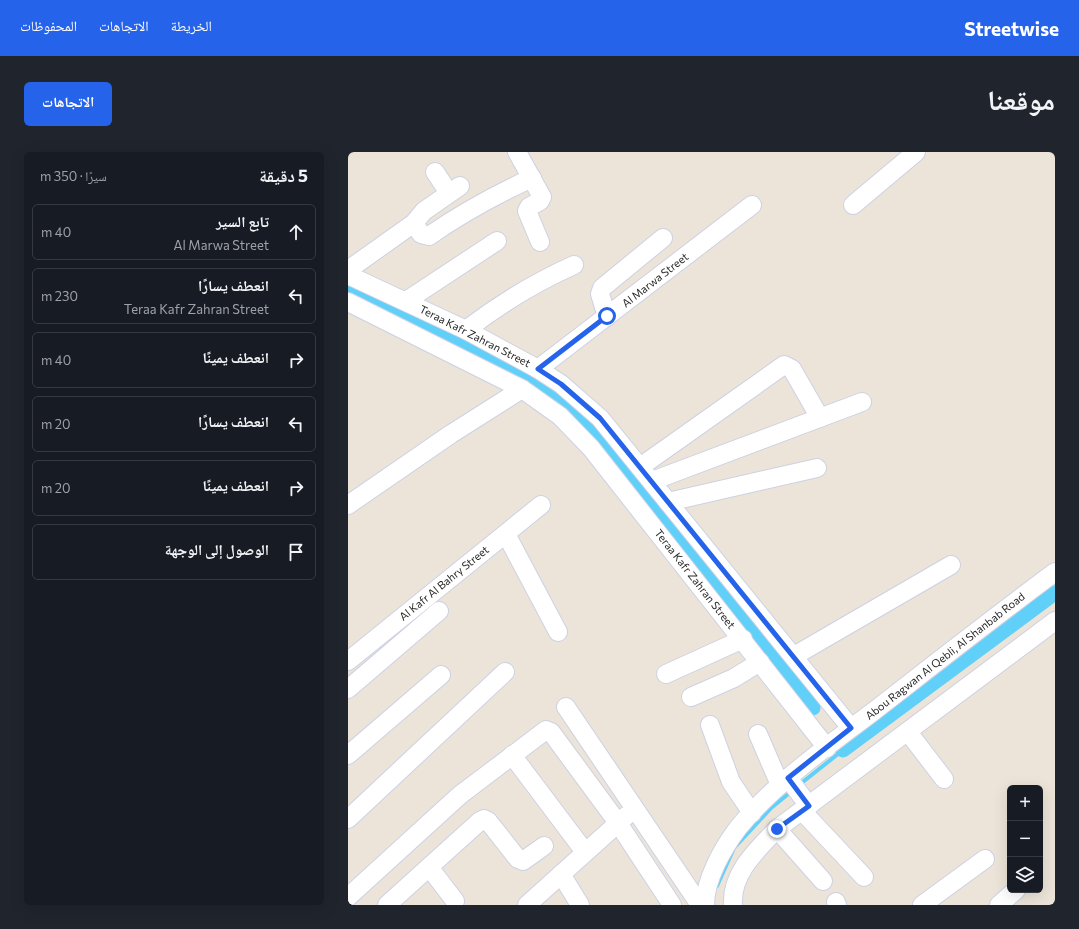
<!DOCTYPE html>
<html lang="ar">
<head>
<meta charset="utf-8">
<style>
	body { margin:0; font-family:Commissioner,"Noto Naskh Arabic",sans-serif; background:#20242c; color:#f1f3f6; direction:rtl }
	.controls { position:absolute; right:12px; bottom:12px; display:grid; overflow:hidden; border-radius:6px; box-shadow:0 4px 16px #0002 }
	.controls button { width:36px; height:36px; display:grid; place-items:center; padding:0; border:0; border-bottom:1px solid #363941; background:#171b24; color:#f1f3f6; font:20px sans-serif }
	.stop { position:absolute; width:12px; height:12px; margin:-9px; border:3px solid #2563eb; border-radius:50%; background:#fff }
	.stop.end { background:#2563eb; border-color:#fff; box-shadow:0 1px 4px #0008 }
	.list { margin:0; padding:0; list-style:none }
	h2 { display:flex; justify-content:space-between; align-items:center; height:52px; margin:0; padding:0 16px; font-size:17px }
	h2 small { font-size:13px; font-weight:400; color:#9ea1a6 }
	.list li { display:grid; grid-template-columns:26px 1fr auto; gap:12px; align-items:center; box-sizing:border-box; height:56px; margin:0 8px 8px; padding:0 8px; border:1px solid #363941; border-radius:6px }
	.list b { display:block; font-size:15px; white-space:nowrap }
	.list p { margin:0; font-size:13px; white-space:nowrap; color:#9ea1a6 }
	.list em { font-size:13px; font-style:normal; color:#9ea1a6 }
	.icon { flex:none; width:22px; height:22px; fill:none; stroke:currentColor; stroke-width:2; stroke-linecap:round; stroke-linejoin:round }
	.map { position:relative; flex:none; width:707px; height:753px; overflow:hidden; direction:ltr; border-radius:6px }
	header { display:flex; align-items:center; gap:24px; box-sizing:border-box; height:56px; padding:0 20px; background:#2563eb; color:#fff }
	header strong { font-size:19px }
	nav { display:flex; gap:22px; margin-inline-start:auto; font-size:14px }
	.intro { display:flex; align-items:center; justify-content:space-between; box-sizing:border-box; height:96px; padding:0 24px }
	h1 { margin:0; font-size:28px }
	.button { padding:10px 18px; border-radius:6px; background:#2563eb; color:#fff; font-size:14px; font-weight:700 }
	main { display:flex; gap:24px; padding:0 24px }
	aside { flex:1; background:#171b24; border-radius:6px; box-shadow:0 4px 16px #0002 }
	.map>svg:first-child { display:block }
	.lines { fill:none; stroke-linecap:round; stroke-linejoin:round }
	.stream { stroke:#60d0f9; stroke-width:4 }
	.canal { stroke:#60d0f9; stroke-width:15 }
	.minor-casing { stroke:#cdd1e3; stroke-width:20 }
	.minor { stroke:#fff; stroke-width:18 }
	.route { stroke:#2563eb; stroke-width:5 }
	.labels { text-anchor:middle; stroke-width:3; stroke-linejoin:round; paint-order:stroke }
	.street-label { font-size:11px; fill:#282828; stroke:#fff }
</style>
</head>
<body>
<header>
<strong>Streetwise</strong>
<nav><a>الخريطة</a><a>الاتجاهات</a><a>المحفوظات</a></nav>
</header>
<div class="intro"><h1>موقعنا</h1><a class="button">الاتجاهات</a></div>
<main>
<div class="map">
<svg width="707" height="753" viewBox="0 0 707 753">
	<rect width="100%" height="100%" fill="#ece4d8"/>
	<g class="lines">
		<g class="stream">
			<polyline points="451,633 495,598"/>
			<polyline points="369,734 386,696 423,656 444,639"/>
		</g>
		<g class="canal">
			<polyline points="0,138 196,235 256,292 309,353 428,505 465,556"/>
			<polyline points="495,598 707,441"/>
		</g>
		<defs>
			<g id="minor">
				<polyline points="169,0 194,45 192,49 181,55 179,59 192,90"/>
				<polyline points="87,20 101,41"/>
				<polyline points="505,53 568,0"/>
				<path d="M66 71 73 82 81 84C114 61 147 43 184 26"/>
				<polyline points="0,118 66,71 76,59 112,34"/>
				<polyline points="0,123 118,178 190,217 213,232 252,266 503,576"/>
				<polyline points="58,149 149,89"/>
				<polyline points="0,150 174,237 212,264 243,296 479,596"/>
				<polyline points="259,165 252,142 254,136 315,86"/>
				<path d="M118 178C153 151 186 131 226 113"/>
				<polyline points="190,217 404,53"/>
				<polyline points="292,315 436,213 444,217 472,266"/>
				<polyline points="304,329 514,250"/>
				<polyline points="320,350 469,316"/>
				<polyline points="0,353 103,282 174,237"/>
				<polyline points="158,382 210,480"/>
				<polyline points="446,504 603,413"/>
				<polyline points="0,509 193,353"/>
				<polyline points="318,522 395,487"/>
				<polyline points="0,537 91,459"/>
				<polyline points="343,545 386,526 412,510"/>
				<polyline points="218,555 352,753"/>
				<polyline points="362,573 383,630 404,661"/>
				<polyline points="560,580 596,627"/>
				<polyline points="410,582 432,633"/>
				<polyline points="0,603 93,523"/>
				<polyline points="164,603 237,700"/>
				<polyline points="440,626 461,654"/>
				<polyline points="454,659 516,725"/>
				<polyline points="0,667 157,520"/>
				<polyline points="429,677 475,729"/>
				<polyline points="81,715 107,749"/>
				<polyline points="213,722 232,753"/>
				<polyline points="0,745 112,643 198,578 203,580 270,671 324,753"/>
				<polyline points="488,750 489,753"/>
				<polyline points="39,753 132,669 136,667 140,669 170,707 175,709 196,694"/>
				<polyline points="179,753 278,664"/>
				<path d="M357 753C357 727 375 696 390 676 427 631 476 597 522 562 584 514 645 466 707 420"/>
				<path d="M385 753C383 721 409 698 429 677L707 469"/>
				<polyline points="574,753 637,707"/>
				<polyline points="651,753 668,738"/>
			</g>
		</defs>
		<use href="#minor" class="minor-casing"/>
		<use href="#minor" class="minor"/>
	</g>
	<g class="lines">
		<polyline class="route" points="259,164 190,217 213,232 252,266 503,576 440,626 461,654 429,677"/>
	</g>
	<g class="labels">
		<g class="street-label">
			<text transform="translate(307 128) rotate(-38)" y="4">Al Marwa Street</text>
			<text transform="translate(127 184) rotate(27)" y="4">Teraa Kafr Zahran Street</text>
			<text transform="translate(347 427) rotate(52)" y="4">Teraa Kafr Zahran Street</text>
			<text transform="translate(96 431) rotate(-39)" y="4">Al Kafr Al Bahry Street</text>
			<text transform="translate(597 504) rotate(-38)" y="4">Abou Ragwan Al Qebli, Al Shanbab Road</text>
		</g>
	</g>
</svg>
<div class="controls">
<button>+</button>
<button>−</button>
<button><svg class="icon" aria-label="layers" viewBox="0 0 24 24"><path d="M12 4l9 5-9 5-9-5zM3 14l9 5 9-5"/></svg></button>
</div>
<div class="stop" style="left:259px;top:164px"></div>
<div class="stop end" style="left:429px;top:677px"></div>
</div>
<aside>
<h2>5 دقيقة<small>سيرًا · 350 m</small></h2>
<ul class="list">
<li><svg class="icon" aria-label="ahead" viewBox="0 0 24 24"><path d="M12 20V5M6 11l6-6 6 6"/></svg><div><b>تابع السير</b><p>Al Marwa Street</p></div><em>40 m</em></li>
<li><svg class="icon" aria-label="left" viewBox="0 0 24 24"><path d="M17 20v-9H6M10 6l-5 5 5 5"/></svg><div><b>انعطف يسارًا</b><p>Teraa Kafr Zahran Street</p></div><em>230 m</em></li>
<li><svg class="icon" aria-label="right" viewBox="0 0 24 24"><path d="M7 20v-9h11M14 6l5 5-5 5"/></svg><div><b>انعطف يمينًا</b></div><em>40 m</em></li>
<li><svg class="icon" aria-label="left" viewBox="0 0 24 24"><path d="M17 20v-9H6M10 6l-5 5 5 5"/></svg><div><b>انعطف يسارًا</b></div><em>20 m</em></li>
<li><svg class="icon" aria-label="right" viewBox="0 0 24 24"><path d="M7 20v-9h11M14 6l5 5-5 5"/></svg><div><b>انعطف يمينًا</b></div><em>20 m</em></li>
<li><svg class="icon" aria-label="arrive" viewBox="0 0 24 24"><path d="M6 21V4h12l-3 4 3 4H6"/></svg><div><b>الوصول إلى الوجهة</b></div></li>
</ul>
</aside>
</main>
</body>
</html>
